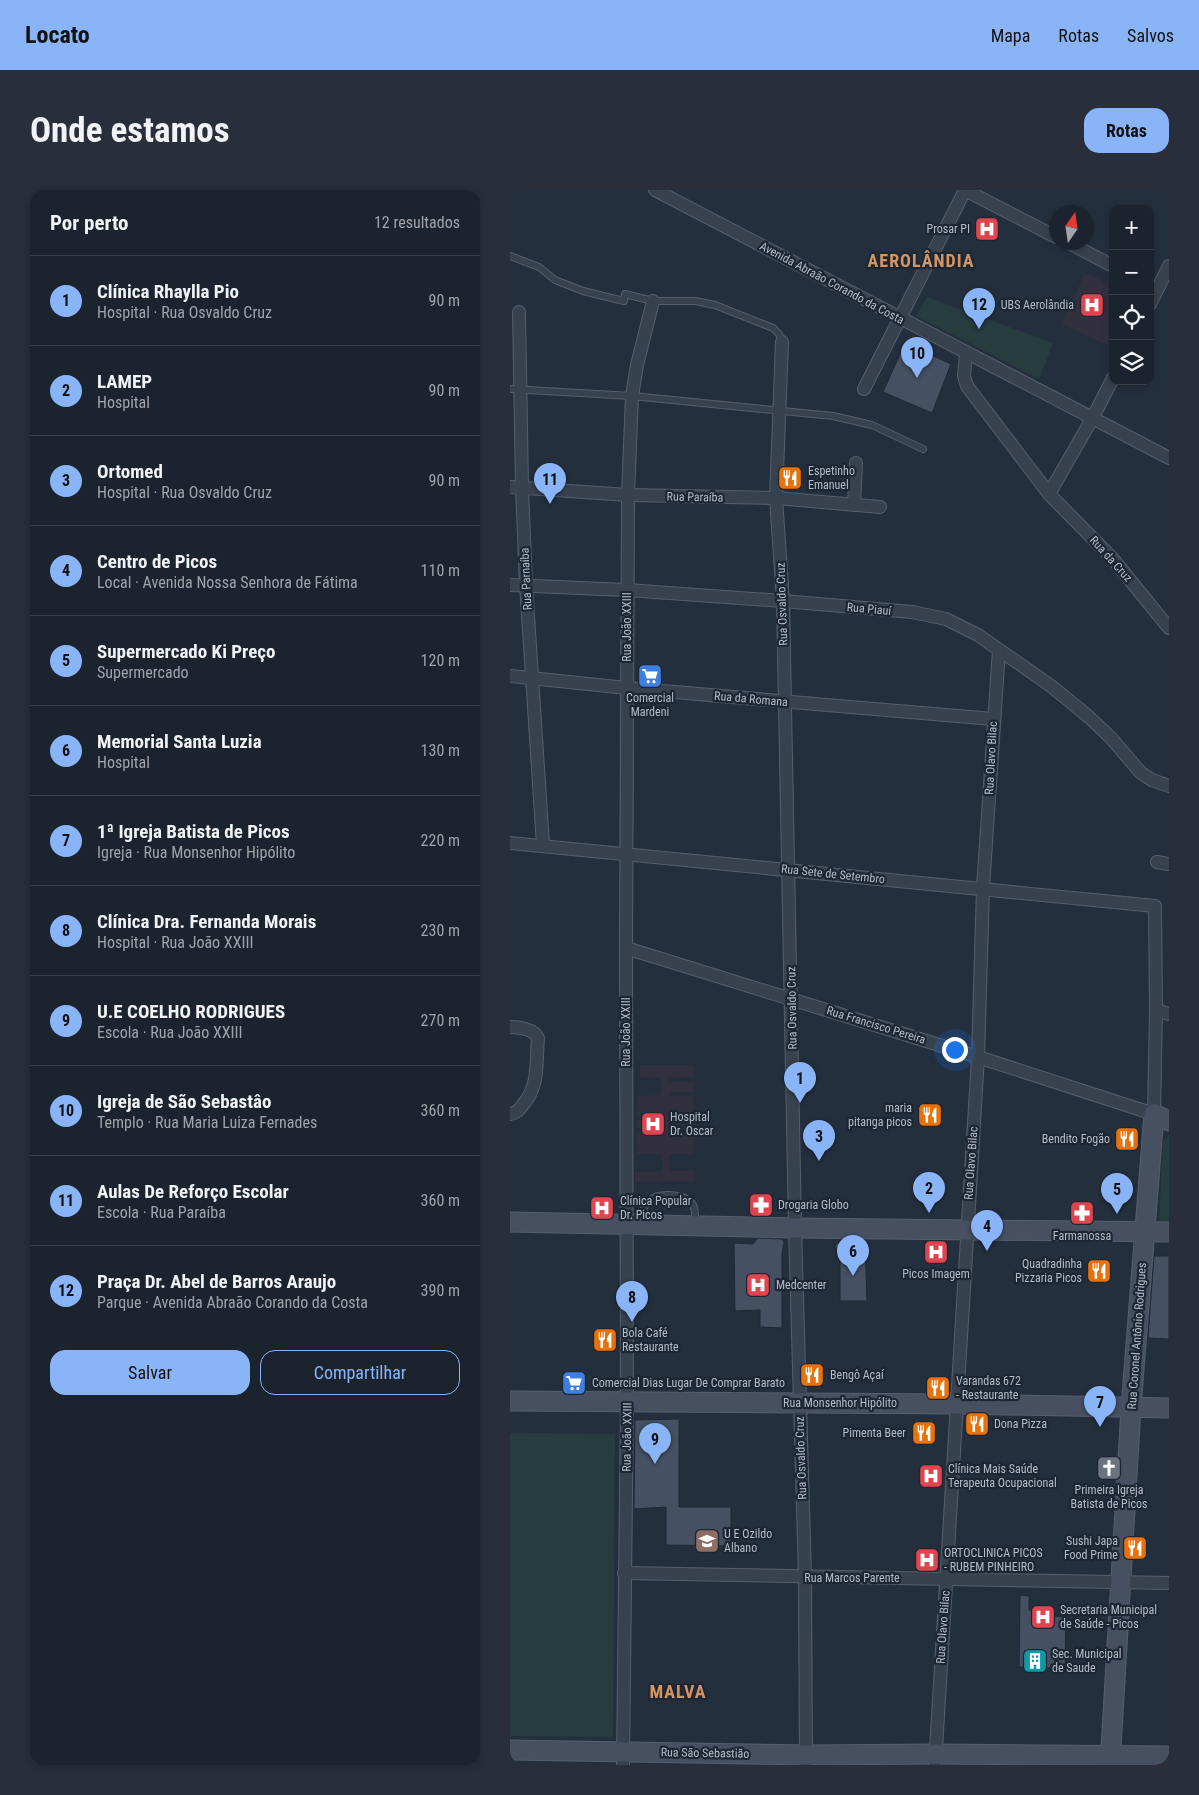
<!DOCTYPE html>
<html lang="pt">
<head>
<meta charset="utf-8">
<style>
	body { margin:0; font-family:"Roboto Condensed",sans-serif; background:#282f3a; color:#f1f3f6 }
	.controls { position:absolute; right:15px; top:15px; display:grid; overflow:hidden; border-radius:10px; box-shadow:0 2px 8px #0003 }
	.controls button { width:45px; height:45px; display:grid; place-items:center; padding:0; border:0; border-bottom:1px solid #39404a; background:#1b232e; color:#f1f3f6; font:25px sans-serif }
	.compass { position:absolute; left:539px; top:15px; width:45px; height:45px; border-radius:50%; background:#1b232e; box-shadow:0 2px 8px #0003; rotate:13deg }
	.you { position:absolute; left:444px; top:859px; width:18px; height:18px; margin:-12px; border:4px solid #fff; border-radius:50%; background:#1a73e8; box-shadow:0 0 0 8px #1a73e833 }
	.badge { display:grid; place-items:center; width:32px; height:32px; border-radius:50%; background:#8ab4f8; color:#111; font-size:16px; font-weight:700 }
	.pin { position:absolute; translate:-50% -41px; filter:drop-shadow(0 1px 2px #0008) }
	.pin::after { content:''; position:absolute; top:26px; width:18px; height:15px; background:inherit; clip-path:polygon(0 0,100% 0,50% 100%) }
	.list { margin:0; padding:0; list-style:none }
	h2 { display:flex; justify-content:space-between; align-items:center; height:65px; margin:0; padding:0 20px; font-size:21px }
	h2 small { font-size:16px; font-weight:400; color:#a0a4aa }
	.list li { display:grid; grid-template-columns:32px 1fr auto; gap:15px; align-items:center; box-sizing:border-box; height:90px; padding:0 20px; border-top:1px solid #39404a }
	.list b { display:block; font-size:19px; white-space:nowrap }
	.list p { margin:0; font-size:16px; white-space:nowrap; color:#a0a4aa }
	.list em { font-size:16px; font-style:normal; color:#a0a4aa }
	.actions { display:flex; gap:10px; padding:15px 20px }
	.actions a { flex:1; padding:11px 0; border:1px solid #8ab4f8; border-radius:15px; text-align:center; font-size:18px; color:#8ab4f8 }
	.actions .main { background:#8ab4f8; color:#111 }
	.icon { flex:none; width:28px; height:28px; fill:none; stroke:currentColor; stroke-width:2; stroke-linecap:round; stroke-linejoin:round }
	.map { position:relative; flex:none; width:659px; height:1575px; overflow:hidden; border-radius:15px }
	header { display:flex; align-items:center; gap:30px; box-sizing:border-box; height:70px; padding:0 25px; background:#8ab4f8; color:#111 }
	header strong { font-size:24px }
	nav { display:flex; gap:28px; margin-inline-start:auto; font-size:18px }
	.intro { display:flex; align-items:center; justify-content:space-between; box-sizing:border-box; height:120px; padding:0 30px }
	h1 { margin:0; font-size:35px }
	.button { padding:12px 22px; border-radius:15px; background:#8ab4f8; color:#111; font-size:18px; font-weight:700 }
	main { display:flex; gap:30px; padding:0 30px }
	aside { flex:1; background:#1b232e; border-radius:15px; box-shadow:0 2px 8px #0003 }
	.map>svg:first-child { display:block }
	.medical { fill:#32303f }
	.green { fill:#263c3f }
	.building { fill:#455162; stroke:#1f2835 }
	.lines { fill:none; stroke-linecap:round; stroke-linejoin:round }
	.lane-casing { stroke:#565f6c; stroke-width:8 }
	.street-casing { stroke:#565f6c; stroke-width:14 }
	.secondary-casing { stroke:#565f6c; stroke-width:21 }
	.lane { stroke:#38414e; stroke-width:6 }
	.street { stroke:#38414e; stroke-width:12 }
	.secondary { stroke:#465061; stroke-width:19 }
	.labels { text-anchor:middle; stroke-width:4.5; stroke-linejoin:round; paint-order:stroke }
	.poi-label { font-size:12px; fill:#b4bcc9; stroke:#1d2633; text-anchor:start }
	.street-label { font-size:12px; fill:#b4bcc9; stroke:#1d2633 }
	.district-label { font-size:18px; font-weight:bold; letter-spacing:1px; fill:#d59563; stroke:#1d2633 }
</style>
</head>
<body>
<header>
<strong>Locato</strong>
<nav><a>Mapa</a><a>Rotas</a><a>Salvos</a></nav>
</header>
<div class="intro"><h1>Onde estamos</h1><a class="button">Rotas</a></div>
<main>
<aside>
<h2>Por perto<small>12 resultados</small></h2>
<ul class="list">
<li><span class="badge">1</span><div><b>Clínica Rhaylla Pio</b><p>Hospital · Rua Osvaldo Cruz</p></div><em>90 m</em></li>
<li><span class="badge">2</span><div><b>LAMEP</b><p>Hospital</p></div><em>90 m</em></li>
<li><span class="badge">3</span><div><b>Ortomed</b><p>Hospital · Rua Osvaldo Cruz</p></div><em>90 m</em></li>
<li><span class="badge">4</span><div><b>Centro de Picos</b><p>Local · Avenida Nossa Senhora de Fátima</p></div><em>110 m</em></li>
<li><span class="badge">5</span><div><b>Supermercado Ki Preço</b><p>Supermercado</p></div><em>120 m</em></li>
<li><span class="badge">6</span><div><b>Memorial Santa Luzia</b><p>Hospital</p></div><em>130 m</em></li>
<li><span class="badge">7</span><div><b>1ª Igreja Batista de Picos</b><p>Igreja · Rua Monsenhor Hipólito</p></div><em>220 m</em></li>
<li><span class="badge">8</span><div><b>Clínica Dra. Fernanda Morais</b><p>Hospital · Rua João XXIII</p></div><em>230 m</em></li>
<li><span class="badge">9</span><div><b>U.E COELHO RODRIGUES</b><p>Escola · Rua João XXIII</p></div><em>270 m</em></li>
<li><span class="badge">10</span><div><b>Igreja de São Sebastâo</b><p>Templo · Rua Maria Luiza Fernades</p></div><em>360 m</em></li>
<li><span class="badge">11</span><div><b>Aulas De Reforço Escolar</b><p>Escola · Rua Paraíba</p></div><em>360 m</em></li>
<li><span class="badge">12</span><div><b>Praça Dr. Abel de Barros Araujo</b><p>Parque · Avenida Abraão Corando da Costa</p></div><em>390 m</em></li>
</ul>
<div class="actions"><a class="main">Salvar</a><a>Compartilhar</a></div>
</aside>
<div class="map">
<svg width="659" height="1575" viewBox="0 0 659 1575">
	<rect width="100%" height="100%" fill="#242f3e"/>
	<g class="medical">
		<polygon points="575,83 603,96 602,157 552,134"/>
		<polygon points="130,875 183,875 183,887 160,888 160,892 183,891 183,902 159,902 159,906 183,906 184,925 159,926 159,943 183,943 184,964 159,964 160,981 185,981 185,991 126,992 125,982 153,981 152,964 127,964 127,943 153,943 153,938 127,938 127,930 152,929 152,926 127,927 128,906 151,905 151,888 130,887"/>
	</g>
	<g class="green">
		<polygon points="417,107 543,153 529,189 406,126"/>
		<polygon points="659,944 659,1033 649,1033 653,952"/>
		<polygon points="0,1243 105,1244 103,1547 0,1546"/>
	</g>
	<g class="building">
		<polygon points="395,153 441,174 422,223 373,202"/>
		<polygon points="248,1048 272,1049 274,1052 272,1064 272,1138 250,1137 250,1120 225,1121 224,1053 243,1054"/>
		<polygon points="331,1050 355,1050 357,1111 330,1111 330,1066 325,1056"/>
		<polygon points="644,1066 659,1066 659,1149 638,1148"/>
		<polygon points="169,1229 169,1317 221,1317 221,1356 156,1355 156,1317 124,1319 125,1230"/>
		<polygon points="510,1405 519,1406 519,1420 540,1420 540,1426 556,1427 555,1475 541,1474 541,1478 509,1477"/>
	</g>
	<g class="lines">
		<defs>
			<g id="lane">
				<polyline points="0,66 29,77 45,90 73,101 114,111 115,104 143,111 185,111 205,115 263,138 269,144 272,152"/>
				<polyline points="0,199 122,206 323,226 362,235 413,259"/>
				<path d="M130 1033C131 1025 133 1016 139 1011 148 1002 176 1003 183 1015 186 1020 185 1029 185 1035"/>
			</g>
			<g id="street">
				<polyline points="145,0 659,268"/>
				<polyline points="455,0 546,47"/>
				<polyline points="557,52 603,76"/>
				<polyline points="640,114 659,76"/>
				<polyline points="9,122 12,298 16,395 33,655"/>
				<polyline points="272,152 266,308 273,411 285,1038 295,1387 296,1575"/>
				<polyline points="456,162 454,186 457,196 539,304 603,369 659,438"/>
				<polyline points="354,199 455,0"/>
				<polyline points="0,297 118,305 266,308 370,317"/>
				<polyline points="539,304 582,229 603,188"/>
				<polyline points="344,315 346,273"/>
				<polyline points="0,395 117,400 273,411 402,422 436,429 468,445 541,496 579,527 601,548 631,583 642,590 659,596"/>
				<polyline points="0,486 117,498 483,529"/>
				<polyline points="0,653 645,716 646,820 644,924 468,867 116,758"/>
				<polyline points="647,672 659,674"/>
				<polyline points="646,820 659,824"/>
				<path d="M0 837C9 837 24 839 28 848 26 870 29 895 15 912 10 918 8 923 0 924"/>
				<polyline points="114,1383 659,1393"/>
				<polyline points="113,1575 117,1212 116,758 118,305 122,206 127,175 143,111"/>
				<polyline points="425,1575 468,867 473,698 489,460"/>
			</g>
			<g id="secondary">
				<polyline points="0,1032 285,1038 659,1042"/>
				<polyline points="0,1211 447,1214 659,1218"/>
				<polyline points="0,1560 296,1565 426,1564 659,1566"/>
				<polyline points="600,1575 621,1218 644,924 659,931"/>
			</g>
		</defs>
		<use href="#lane" class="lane-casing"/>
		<use href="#street" class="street-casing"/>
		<use href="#secondary" class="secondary-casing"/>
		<use href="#lane" class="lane"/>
		<use href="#street" class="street"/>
		<use href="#secondary" class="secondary"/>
	</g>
	<defs>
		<symbol id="hospital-square" viewBox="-11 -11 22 22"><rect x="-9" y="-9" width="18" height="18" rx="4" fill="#e0444e" stroke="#1d2633"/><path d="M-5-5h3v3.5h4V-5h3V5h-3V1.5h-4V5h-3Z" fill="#fff"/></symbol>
		<symbol id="restaurant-square" viewBox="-11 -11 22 22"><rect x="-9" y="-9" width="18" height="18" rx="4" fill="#e8710a" stroke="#1d2633"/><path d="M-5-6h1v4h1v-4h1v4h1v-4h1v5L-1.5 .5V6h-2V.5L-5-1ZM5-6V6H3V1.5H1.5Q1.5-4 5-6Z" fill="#fff"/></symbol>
		<symbol id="supermarket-square" viewBox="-11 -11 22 22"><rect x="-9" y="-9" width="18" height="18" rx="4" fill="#3f7fe0" stroke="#1d2633"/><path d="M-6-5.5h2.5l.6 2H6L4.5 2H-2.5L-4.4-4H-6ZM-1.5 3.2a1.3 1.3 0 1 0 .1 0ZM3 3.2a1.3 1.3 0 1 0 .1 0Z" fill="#fff"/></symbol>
		<symbol id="pharmacy-square" viewBox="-11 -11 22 22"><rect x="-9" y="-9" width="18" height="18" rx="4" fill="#e0444e" stroke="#1d2633"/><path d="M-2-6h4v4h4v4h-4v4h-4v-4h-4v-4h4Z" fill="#fff"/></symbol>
		<symbol id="church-square" viewBox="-11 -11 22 22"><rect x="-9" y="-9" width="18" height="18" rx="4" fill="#6b7280" stroke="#1d2633"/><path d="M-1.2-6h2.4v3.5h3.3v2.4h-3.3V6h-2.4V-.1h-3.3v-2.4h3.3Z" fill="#fff"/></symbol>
		<symbol id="school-square" viewBox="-11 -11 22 22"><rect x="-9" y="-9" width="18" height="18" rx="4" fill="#8d6e63" stroke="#1d2633"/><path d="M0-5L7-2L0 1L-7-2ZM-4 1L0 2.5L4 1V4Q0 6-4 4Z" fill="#fff"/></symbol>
		<symbol id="building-square" viewBox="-11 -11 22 22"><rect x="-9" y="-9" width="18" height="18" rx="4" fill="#0f9aa8" stroke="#1d2633"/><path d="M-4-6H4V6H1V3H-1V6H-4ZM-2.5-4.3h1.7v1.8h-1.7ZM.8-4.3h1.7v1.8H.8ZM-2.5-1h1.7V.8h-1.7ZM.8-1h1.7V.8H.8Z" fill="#fff"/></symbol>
	</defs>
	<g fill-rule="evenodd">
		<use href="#hospital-square" x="463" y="25" width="28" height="28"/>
		<use href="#hospital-square" x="568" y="101" width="28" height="28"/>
		<use href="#restaurant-square" x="266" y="274" width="28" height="28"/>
		<use href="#supermarket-square" x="126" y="472" width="28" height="28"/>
		<use href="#restaurant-square" x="406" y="911" width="28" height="28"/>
		<use href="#hospital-square" x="129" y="920" width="28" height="28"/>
		<use href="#restaurant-square" x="603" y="935" width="28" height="28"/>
		<use href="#pharmacy-square" x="237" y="1001" width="28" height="28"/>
		<use href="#hospital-square" x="78" y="1004" width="28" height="28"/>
		<use href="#pharmacy-square" x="558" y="1009" width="28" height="28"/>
		<use href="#hospital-square" x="412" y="1048" width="28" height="28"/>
		<use href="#restaurant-square" x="575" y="1067" width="28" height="28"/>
		<use href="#hospital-square" x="234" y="1081" width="28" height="28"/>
		<use href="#restaurant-square" x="81" y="1136" width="28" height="28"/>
		<use href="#restaurant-square" x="288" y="1171" width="28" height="28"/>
		<use href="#supermarket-square" x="50" y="1179" width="28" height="28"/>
		<use href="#restaurant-square" x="414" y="1184" width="28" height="28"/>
		<use href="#restaurant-square" x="453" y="1220" width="28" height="28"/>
		<use href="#restaurant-square" x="400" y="1229" width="28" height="28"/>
		<use href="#church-square" x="585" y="1264" width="28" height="28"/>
		<use href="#hospital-square" x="407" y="1272" width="28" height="28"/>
		<use href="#school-square" x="183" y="1337" width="28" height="28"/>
		<use href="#restaurant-square" x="611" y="1344" width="28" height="28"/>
		<use href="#hospital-square" x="403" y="1356" width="28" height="28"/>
		<use href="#hospital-square" x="519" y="1413" width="28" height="28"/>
		<use href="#building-square" x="511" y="1457" width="28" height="28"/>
	</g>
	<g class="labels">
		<g class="poi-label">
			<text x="460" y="43" text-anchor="end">Prosar PI</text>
			<text x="564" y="119" text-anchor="end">UBS Aerolândia</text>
			<text x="298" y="285">Espetinho<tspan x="298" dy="14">Emanuel</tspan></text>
			<text x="140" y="512" text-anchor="middle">Comercial<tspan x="140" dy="14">Mardeni</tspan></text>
			<text x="402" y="922" text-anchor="end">maria<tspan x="402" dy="14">pitanga picos</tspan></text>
			<text x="160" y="931">Hospital<tspan x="160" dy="14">Dr. Oscar</tspan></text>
			<text x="600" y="953" text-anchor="end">Bendito Fogão</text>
			<text x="110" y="1015">Clínica Popular<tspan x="110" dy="14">Dr. Picos</tspan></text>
			<text x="268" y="1019">Drogaria Globo</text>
			<text x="572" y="1050" text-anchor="middle">Farmanossa</text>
			<text x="572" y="1078" text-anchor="end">Quadradinha<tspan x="572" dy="14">Pizzaria Picos</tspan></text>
			<text x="426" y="1088" text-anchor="middle">Picos Imagem</text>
			<text x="266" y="1099">Medcenter</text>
			<text x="112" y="1147">Bola Café<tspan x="112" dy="14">Restaurante</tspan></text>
			<text x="320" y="1189">Bengô Açaí</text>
			<text x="446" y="1195">Varandas 672<tspan x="446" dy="14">- Restaurante</tspan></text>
			<text x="82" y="1197">Comercial Dias Lugar De Comprar Barato</text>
			<text x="484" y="1238">Dona Pizza</text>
			<text x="396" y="1247" text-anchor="end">Pimenta Beer</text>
			<text x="438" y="1283">Clínica Mais Saúde<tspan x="438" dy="14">Terapeuta Ocupacional</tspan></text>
			<text x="599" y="1304" text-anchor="middle">Primeira Igreja<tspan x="599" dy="14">Batista de Picos</tspan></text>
			<text x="214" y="1348">U E Ozildo<tspan x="214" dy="14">Albano</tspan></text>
			<text x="608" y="1355" text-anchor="end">Sushi Japa<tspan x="608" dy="14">Food Prime</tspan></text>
			<text x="434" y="1367">ORTOCLINICA PICOS<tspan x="434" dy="14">- RUBEM PINHEIRO</tspan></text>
			<text x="550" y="1424">Secretaria Municipal<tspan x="550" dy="14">de Saúde - Picos</tspan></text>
			<text x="542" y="1468">Sec. Municipal<tspan x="542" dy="14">de Saude</tspan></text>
		</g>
		<g class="street-label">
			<text transform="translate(322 93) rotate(28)" y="4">Avenida Abraão Corando da Costa</text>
			<text transform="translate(185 307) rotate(1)" y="4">Rua Paraíba</text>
			<text transform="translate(601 369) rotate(48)" y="4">Rua da Cruz</text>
			<text transform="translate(16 389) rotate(-93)" y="4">Rua Parnaíba</text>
			<text transform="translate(272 414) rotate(-92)" y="4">Rua Osvaldo Cruz</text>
			<text transform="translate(359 419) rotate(5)" y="4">Rua Piauí</text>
			<text transform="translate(117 437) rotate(-90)" y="4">Rua João XXIII</text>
			<text transform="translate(241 509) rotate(5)" y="4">Rua da Romana</text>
			<text transform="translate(481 568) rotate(-87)" y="4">Rua Olavo Bilac</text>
			<text transform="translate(323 684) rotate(6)" y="4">Rua Sete de Setembro</text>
			<text transform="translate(282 818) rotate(-91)" y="4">Rua Osvaldo Cruz</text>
			<text transform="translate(366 835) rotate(17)" y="4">Rua Francisco Pereira</text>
			<text transform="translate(116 842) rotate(-90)" y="4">Rua João XXIII</text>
			<text transform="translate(461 973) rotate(-86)" y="4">Rua Olavo Bilac</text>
			<text transform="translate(627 1146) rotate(-86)" y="4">Rua Coronel Antônio Rodrigues</text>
			<text x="330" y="1217">Rua Monsenhor Hipólito</text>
			<text transform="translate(117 1247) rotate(-89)" y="4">Rua João XXIII</text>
			<text transform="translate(291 1268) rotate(-92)" y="4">Rua Osvaldo Cruz</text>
			<text x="342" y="1392">Rua Marcos Parente</text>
			<text transform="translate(433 1437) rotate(-86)" y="4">Rua Olavo Bilac</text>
			<text transform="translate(195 1563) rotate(1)" y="4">Rua São Sebastião</text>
		</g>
		<g class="district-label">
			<text x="411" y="77">AEROLÂNDIA</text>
			<text x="168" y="1508">MALVA</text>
		</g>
	</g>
</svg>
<div class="controls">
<button>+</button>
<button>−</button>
<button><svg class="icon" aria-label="locate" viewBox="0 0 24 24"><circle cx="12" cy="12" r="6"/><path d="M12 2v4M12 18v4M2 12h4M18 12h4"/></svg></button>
<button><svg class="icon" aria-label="layers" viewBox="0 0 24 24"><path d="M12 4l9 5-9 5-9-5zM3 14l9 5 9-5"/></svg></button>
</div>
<svg class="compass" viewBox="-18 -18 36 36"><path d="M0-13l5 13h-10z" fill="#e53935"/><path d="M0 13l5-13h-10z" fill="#a0a4aa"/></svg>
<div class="you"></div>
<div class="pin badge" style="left:290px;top:913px">1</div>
<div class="pin badge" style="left:419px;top:1023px">2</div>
<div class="pin badge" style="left:309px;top:971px">3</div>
<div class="pin badge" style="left:477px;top:1061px">4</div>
<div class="pin badge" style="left:607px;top:1024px">5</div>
<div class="pin badge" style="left:343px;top:1086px">6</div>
<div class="pin badge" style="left:590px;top:1237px">7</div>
<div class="pin badge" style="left:122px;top:1132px">8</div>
<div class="pin badge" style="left:145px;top:1274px">9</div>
<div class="pin badge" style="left:407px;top:188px">10</div>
<div class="pin badge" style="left:40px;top:314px">11</div>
<div class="pin badge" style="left:469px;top:139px">12</div>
</div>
</main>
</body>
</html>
